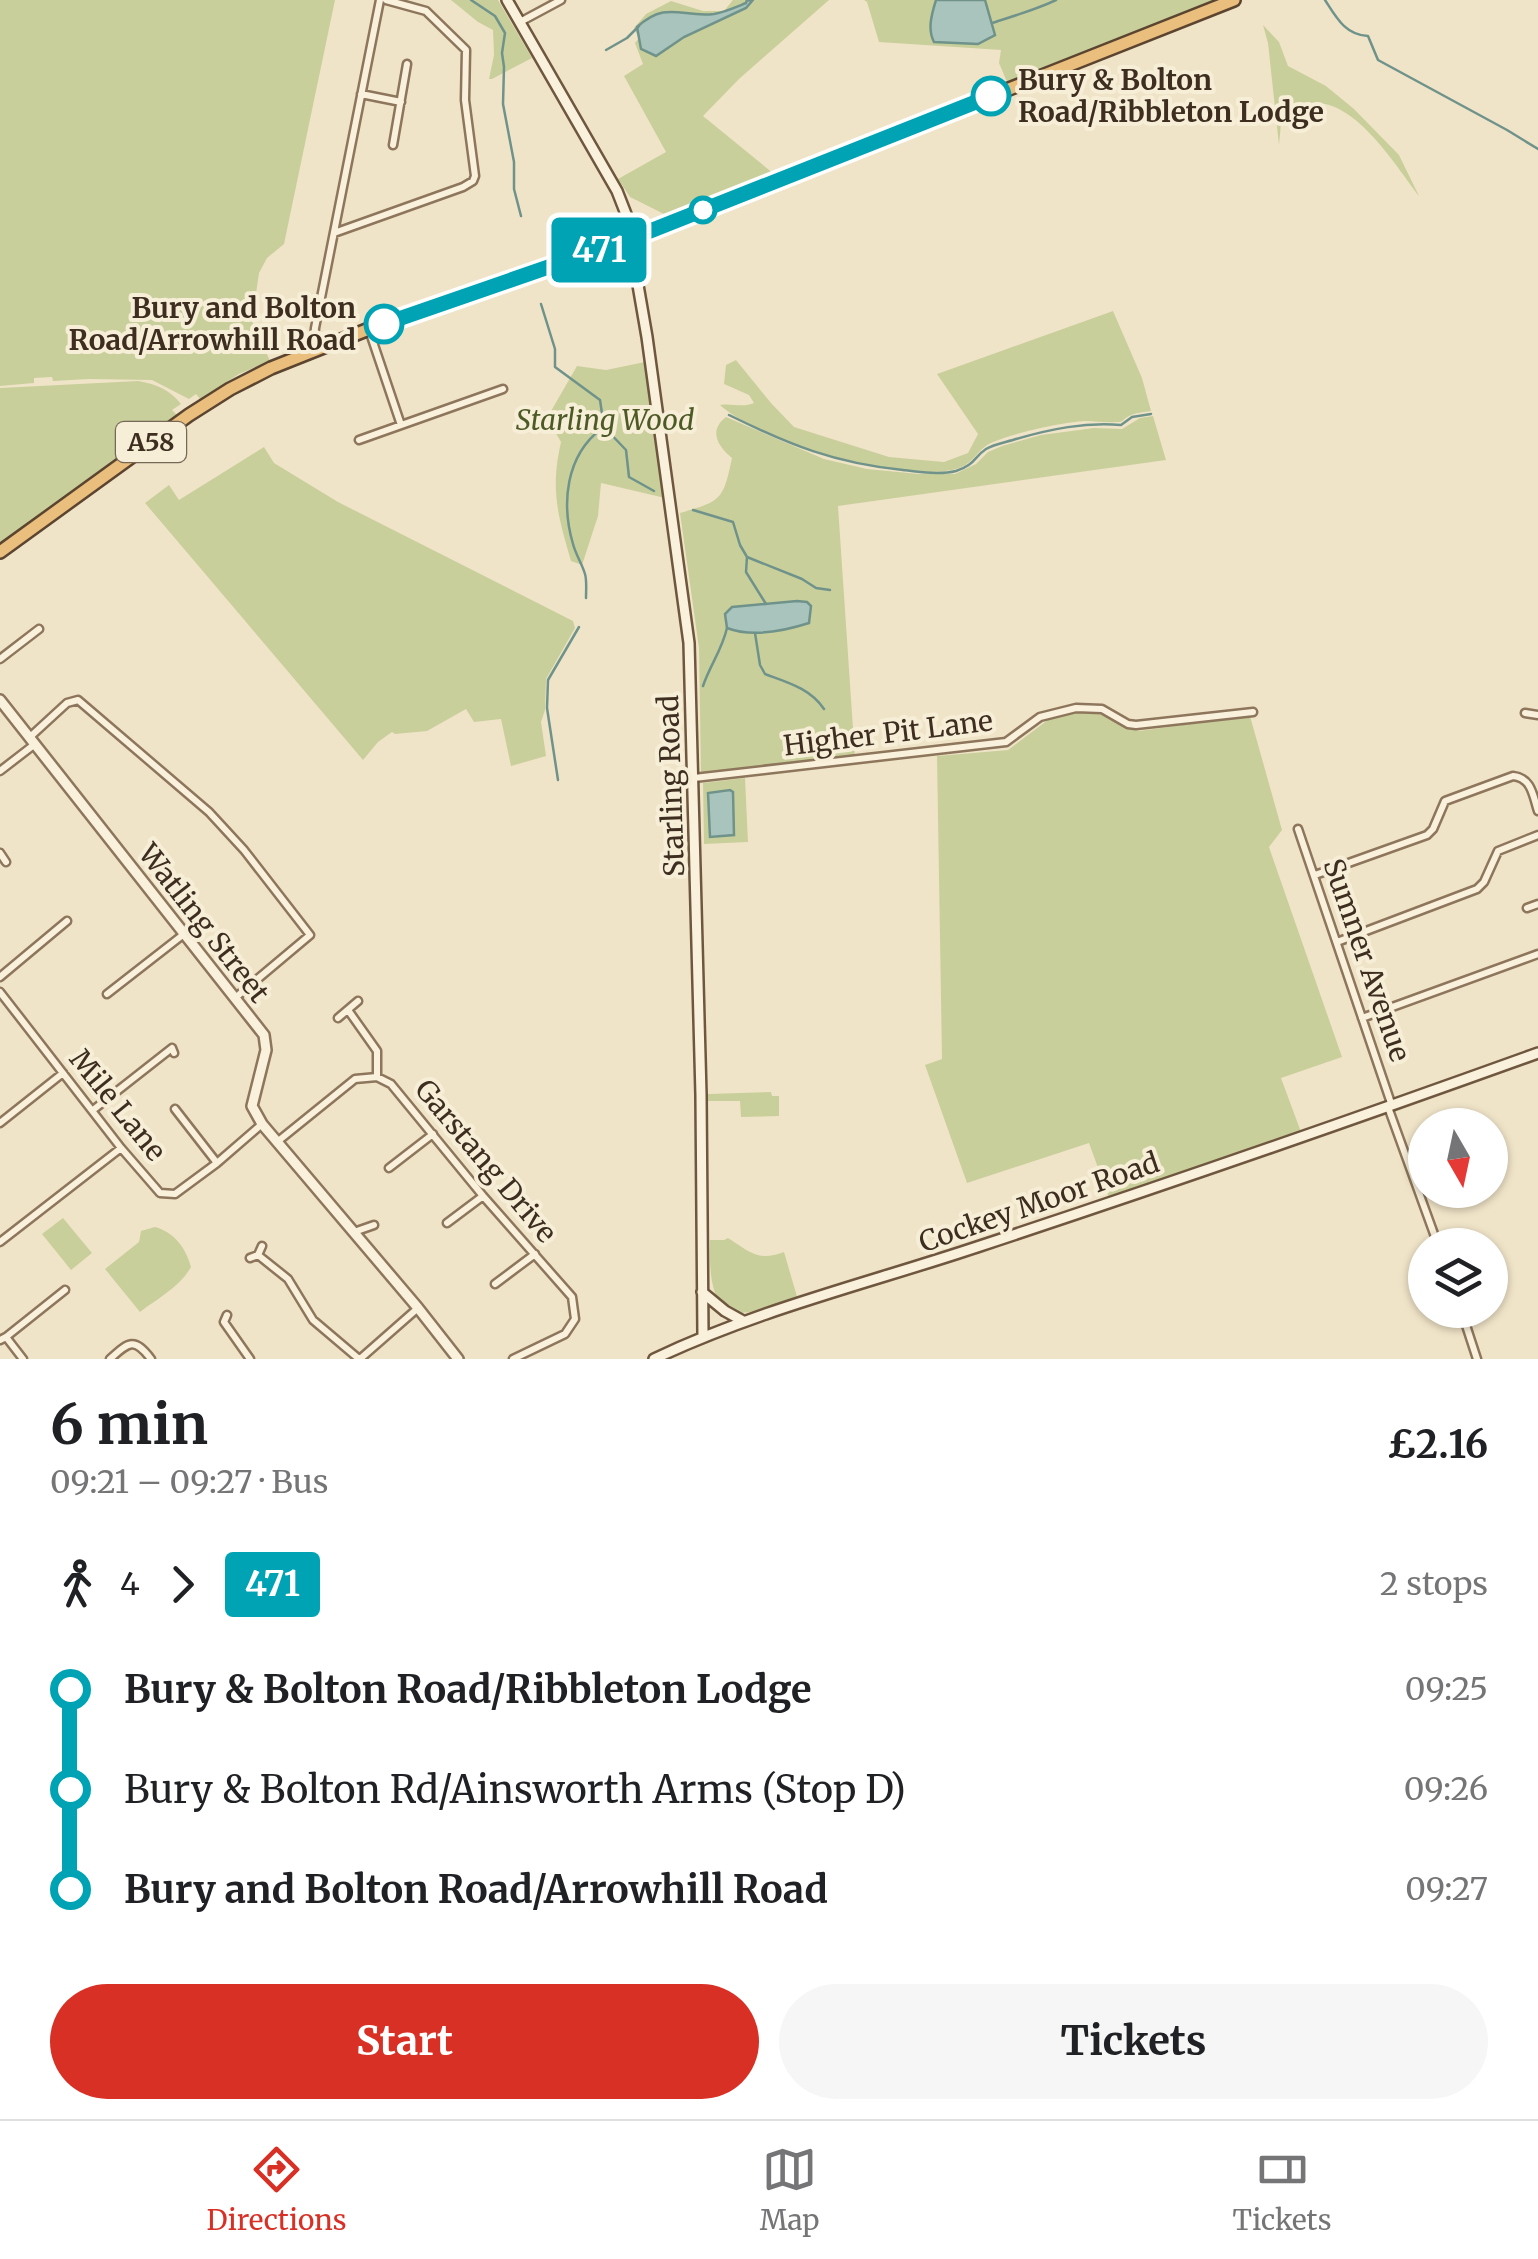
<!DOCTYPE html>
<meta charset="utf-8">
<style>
:root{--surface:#fff;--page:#f6f6f6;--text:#202124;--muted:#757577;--line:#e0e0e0;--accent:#d93025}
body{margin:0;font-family:Merriweather,serif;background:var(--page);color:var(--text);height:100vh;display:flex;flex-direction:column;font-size:38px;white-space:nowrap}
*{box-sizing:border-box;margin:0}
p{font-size:32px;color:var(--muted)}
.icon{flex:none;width:55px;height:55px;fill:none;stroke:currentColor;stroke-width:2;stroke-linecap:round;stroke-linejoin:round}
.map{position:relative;height:1359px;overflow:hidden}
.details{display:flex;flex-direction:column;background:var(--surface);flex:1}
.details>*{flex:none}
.badge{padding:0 20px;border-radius:8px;font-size:35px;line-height:65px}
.needle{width:65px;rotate:171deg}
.tools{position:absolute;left:1408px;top:1108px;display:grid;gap:20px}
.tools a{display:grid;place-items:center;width:100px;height:100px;border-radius:50%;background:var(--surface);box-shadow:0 2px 8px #0004;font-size:50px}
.map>.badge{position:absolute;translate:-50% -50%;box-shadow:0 0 0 5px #fff}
.legs{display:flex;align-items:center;gap:15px;height:110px;padding:0 50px;font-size:32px}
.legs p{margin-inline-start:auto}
.head{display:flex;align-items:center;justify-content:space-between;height:170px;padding:0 50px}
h1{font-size:55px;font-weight:700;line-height:75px}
.action{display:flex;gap:20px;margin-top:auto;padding:20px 50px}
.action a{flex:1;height:115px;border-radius:60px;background:var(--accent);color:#fff;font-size:40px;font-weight:700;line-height:115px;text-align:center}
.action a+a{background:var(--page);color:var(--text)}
ul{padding:0 50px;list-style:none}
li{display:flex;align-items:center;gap:35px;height:100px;font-size:38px}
li i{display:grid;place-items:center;width:15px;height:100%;margin:0 12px;background:currentColor}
li i::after{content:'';width:25px;height:25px;margin:-12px;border:8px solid;border-radius:50%;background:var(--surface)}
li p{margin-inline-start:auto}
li:first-child i{background:linear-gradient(#0000 50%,currentColor 0)}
li:last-child i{background:linear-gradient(currentColor 50%,#0000 0)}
.menu{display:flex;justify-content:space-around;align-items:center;height:140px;border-top:2px solid var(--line);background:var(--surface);font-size:28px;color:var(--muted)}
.menu a{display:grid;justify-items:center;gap:5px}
.menu .selected{color:var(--accent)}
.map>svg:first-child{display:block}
.green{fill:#c9cf9b}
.water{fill:#a9c4bc;stroke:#6f938a;stroke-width:2.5}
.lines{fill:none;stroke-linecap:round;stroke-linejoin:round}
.stream{stroke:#6f938a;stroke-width:2.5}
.minor-casing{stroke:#8d765c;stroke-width:11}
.tertiary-casing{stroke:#8d765c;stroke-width:14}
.secondary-casing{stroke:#6f573f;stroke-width:14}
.trunk-casing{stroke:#5b4430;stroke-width:16}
.minor{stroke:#faf1dc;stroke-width:6}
.tertiary{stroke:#faf1dc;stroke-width:9}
.secondary{stroke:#faf1dc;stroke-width:9}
.trunk{stroke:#eabe7c;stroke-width:11}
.line-1-casing{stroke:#fff;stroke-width:22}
.line-1{stroke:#00a3b4;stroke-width:15}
.stop-1-dot{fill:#fff;stroke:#00a3b4;stroke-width:5}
.labels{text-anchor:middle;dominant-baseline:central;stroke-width:8;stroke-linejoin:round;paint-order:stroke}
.shield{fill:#f7eed8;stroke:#756857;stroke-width:2.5}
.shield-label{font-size:25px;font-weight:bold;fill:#3d2e20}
.stop-label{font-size:28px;font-weight:bold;fill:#3d2e20;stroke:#f7eed8;text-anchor:start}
.park-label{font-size:28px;font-style:italic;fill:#4d5a26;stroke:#f7eed8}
.street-label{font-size:28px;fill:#3d2e20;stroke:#f7eed8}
</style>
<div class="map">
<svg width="1538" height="1359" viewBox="0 0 1538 1359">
<rect width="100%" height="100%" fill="#f0e4c8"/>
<path class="green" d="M0 0H335L284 244 267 258 259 273 252 321 270 361 239 374 200 399 196 394 189 399 152 380 89 379 53 381 52 377 34 378V383L0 386Z
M451 0H498L532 58 492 79H489L494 55 493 30 478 22Z
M733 0H829L739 79 703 116 774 174 670 217 630 197 618 179 666 152 624 76 643 64 635 43 639 38 634 28 646 14 671 1 703 11H724Z
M864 0H1215L1007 82 999 63 1001 50 879 42 867 2Z
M1263 25 1279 42 1288 66 1326 86 1354 109 1399 155 1419 196C1396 166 1356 100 1313 103 1304 104 1292 109 1282 112L1279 145 1268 43Z
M1113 311 1142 378 1151 411C1144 412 1135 413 1129 416 1121 420 1125 422 1116 422 1106 423 1095 421 1085 421 1063 422 1008 434 989 444 975 452 973 466 952 470 897 481 762 443 720 405 733 403 743 408 754 403L749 395 724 384 726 365 736 360 771 403 794 427 889 457 944 462 968 453 978 434 937 374Z
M645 362 665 498 601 483 598 516 582 565 571 561C558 516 550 490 561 442L547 418 577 366 606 370Z
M138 381C156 384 169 389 181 404L172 410 177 415 0 544V388Z
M1153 416 1166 460 838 506 855 758 701 775 699 648 680 513C721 501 723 501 732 458 718 446 708 431 726 417L824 459 867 469 919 474H955L976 464 988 452 1002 446 1041 435 1094 428 1122 429 1140 418Z
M264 447 274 463 338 502 573 621 575 628 546 679 545 710 541 722 546 756 511 766 501 719 474 722 466 709 427 731 395 734 392 732 378 742 363 760 145 503 169 485 179 500Z
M1100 712 1127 728 1139 731 1250 716 1282 830 1269 847 1342 1057 1281 1078 1301 1132 1109 1198 1089 1143 967 1183 925 1065 942 1059 937 756 1008 750 1049 719 1072 713Z
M745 778 748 842 704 844 703 783Z
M771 1092 772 1096H779V1116L741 1117 740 1101H708V1094Z
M63 1218 92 1253 71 1270 42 1234Z
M155 1227C174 1232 186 1248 191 1267 180 1287 158 1298 140 1312L105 1269 139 1242 141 1231Z
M728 1238C750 1252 758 1262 784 1252L798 1300C782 1304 766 1310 750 1312 707 1319 710 1268 710 1240H724Z"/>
<path class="water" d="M747 0 752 1 746 8 684 37 656 56 641 49 637 27C667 0 682 18 714 14 725 12 736 7 746 3Z
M936 0H985L995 35 978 44 934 42C927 29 932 13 936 0Z
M797 601 807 602 811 606 809 623C784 631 753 638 727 628L725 614 732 607Z
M730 790 733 792 734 835 710 837 708 793Z"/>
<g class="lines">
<path class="stream" d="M471 0 495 16 505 33 502 53 504 67 503 104 514 162V189L521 216
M1325 0C1336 17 1345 35 1368 36L1378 60 1507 130 1538 149
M992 23C1013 16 1035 10 1056 0
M606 50 627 38 639 26
M541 304 555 349V367L600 400 604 427 626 450 629 477 654 491
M729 415C790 445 834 463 903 470 919 472 940 475 956 471 975 465 974 457 986 449 994 444 1007 442 1016 439 1051 429 1084 422 1121 425L1132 417 1151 414
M693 510 733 522 740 545 747 557 802 579 816 588 830 590
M747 557 746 572 766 604
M586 598C586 590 587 581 585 574 582 564 576 555 573 544 561 503 566 456 601 429
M755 633 760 665 765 674C786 682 810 688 824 709
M703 686C710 665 722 650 727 628
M558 780 547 708 548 680 579 627"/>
<g class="minor-casing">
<path id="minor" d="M520 22 561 0
M361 94 401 102
M393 145 407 64
M334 233 463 187 473 181 475 176 465 100 466 50 426 11 386 0
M369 330 401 425
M313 351 315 328 380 0
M359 440 503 389
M0 659 39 629
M1525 713 1538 715
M30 737 67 703 78 700 209 812 244 850 310 935 235 998
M0 771 35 744
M694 778 1006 742 1040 717 1076 708 1102 709 1128 724 1136 725 1253 712
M1298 829 1392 1106
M0 853 6 862
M1315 875 1427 835 1433 829 1445 801 1513 776C1532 778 1533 796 1538 811
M1527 908 1538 904
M1337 942 1477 889 1484 882 1498 851 1538 835
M0 977 67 921
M0 992 121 1148 160 1193 175 1194 217 1163 262 1124
M107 994 184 934
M348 1010 377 1051V1077
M338 1018 358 1001
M1362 1018 1538 954
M1388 1107 1438 1245
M175 1109 217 1163
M93 1110 172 1048 174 1053
M0 1123 63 1073
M277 1142 355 1079 377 1077 391 1084 483 1196 572 1297 575 1319 565 1334 513 1359
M389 1168 433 1134
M447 1223 483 1196
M354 1232 374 1225
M0 1242 121 1148
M258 1255 288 1279 313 1320 359 1359
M250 1258 258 1255 262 1246
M495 1284 535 1254
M1461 1310 1477 1359
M227 1315 224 1322 250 1359
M6 1337 23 1359
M0 1340 6 1337 65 1290
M110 1359C129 1342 134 1337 151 1359
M360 1359 418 1308"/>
</g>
<g class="tertiary-casing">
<path id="tertiary" d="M0 700 264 1035 266 1050 252 1106 262 1124 418 1308 458 1359"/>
</g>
<g class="secondary-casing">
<path id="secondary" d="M507 0 617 191 635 237
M630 239 647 337 689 643 701 1095 703 1336
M702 1292 725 1311 743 1321
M654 1359C757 1310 869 1283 977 1247 1165 1185 1352 1120 1538 1053"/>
</g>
<g class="trunk-casing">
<path id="trunk" d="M0 552 189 415 230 389 271 368 369 329 635 237 1234 0"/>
</g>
<use href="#minor" class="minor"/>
<use href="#tertiary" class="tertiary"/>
<use href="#secondary" class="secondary"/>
<use href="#trunk" class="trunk"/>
</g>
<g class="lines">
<g class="line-1-casing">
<path id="line-1" d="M384 324 635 237 991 96"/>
</g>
<use href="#line-1" class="line-1"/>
</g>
<g class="stop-1-dot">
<circle cx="991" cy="96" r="18"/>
<circle cx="703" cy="210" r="12"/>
<circle cx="384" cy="324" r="18"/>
</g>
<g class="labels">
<rect class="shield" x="116" y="422" width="70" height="40" rx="8"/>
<g class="shield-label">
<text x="151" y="442">A58</text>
</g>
<g class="stop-label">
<text x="1018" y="80">Bury &amp; Bolton<tspan x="1018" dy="32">Road/Ribbleton Lodge</tspan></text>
<text x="356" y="308" text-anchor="end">Bury and Bolton<tspan x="356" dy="32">Road/Arrowhill Road</tspan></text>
</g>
<g class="park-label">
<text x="605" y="420">Starling Wood</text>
</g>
<g class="street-label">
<text transform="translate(888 733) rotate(-7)">Higher Pit Lane</text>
<text transform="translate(671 786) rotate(-92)">Starling Road</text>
<text transform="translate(204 923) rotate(52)">Watling Street</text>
<text transform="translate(1367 960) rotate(71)">Sumner Avenue</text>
<text transform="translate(118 1105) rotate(51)">Mile Lane</text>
<text transform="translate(486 1161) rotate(50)">Garstang Drive</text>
<text transform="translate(1039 1202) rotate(-19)">Cockey Moor Road</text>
</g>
</g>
</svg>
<div class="tools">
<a><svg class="needle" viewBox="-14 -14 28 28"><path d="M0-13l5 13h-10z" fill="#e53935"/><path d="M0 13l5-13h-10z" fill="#757577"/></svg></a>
<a><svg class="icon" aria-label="layers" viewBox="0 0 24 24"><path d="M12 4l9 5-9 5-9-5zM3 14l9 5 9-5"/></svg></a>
</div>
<b class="badge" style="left:599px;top:250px;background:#00a3b4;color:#fff">471</b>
</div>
<section class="details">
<div class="head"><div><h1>6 min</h1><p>09:21 – 09:27 · Bus</p></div><b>£2.16</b></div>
<div class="legs"><svg class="icon" aria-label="walk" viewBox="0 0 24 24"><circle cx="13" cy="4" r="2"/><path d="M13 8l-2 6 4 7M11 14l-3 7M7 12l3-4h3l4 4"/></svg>4<svg class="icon" aria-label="forward" viewBox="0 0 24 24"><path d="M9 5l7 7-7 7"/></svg><b class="badge" style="background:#00a3b4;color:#fff">471</b><p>2 stops</p></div>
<ul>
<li><i style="color:#00a3b4"></i><b>Bury &amp; Bolton Road/Ribbleton Lodge</b><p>09:25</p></li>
<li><i style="color:#00a3b4"></i><span>Bury &amp; Bolton Rd/Ainsworth Arms (Stop D)</span><p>09:26</p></li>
<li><i style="color:#00a3b4"></i><b>Bury and Bolton Road/Arrowhill Road</b><p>09:27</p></li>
</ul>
<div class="action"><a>Start</a><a>Tickets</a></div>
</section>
<nav class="menu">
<a class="selected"><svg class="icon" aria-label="directions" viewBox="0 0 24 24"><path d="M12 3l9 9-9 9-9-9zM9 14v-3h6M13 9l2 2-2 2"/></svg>Directions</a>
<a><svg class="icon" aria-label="map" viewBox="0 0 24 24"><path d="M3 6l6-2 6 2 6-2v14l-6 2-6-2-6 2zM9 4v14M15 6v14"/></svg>Map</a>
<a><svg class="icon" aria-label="tickets" viewBox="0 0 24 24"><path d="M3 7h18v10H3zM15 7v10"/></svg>Tickets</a>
</nav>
